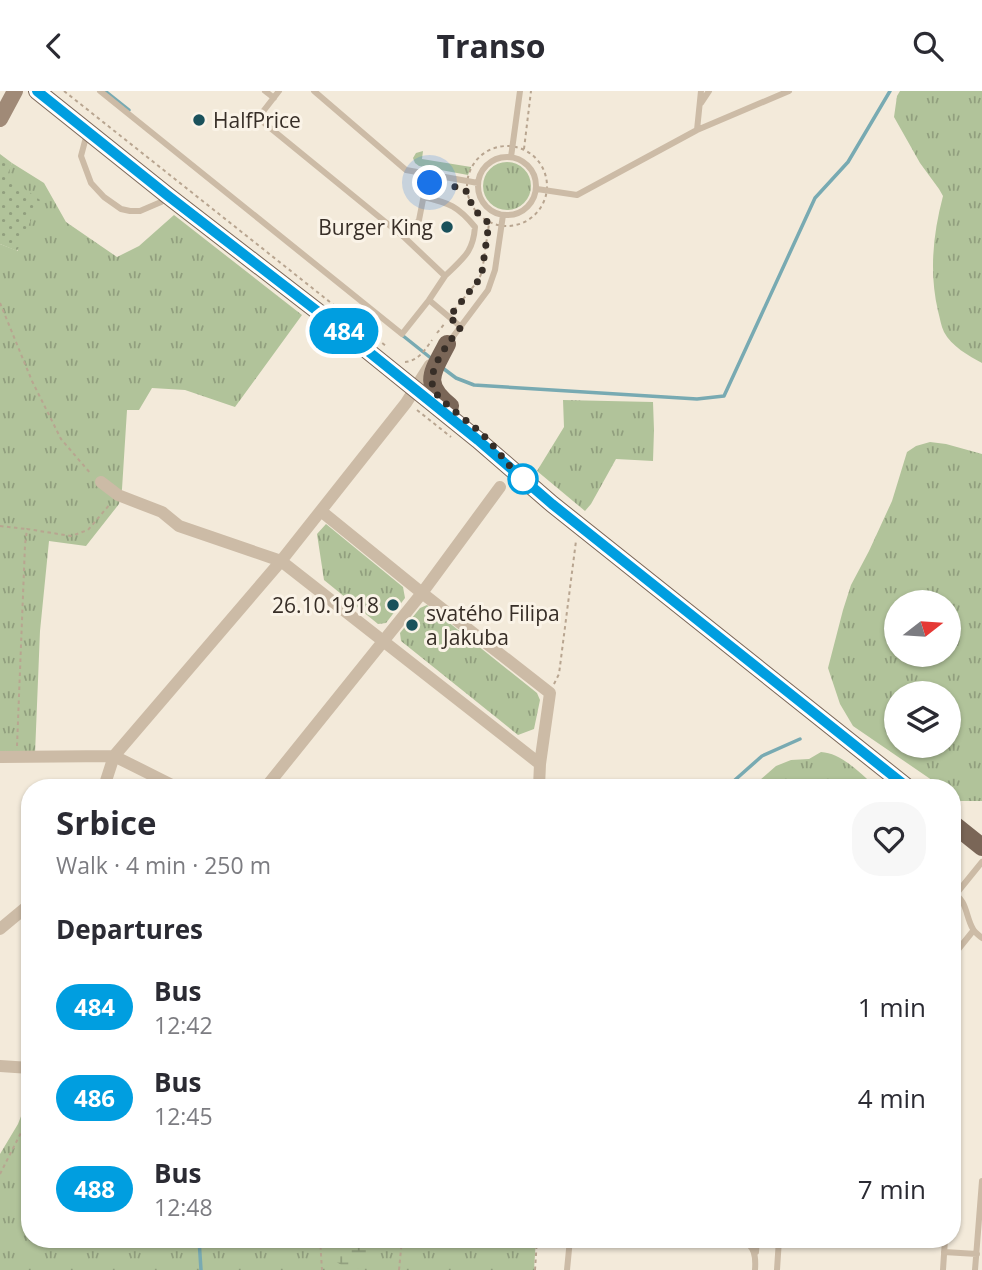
<!DOCTYPE html>
<meta charset="utf-8">
<style>
:root{--surface:#fff;--page:#f7f7f7;--text:#2b2b33;--muted:#7c7c81}
body{margin:0;font-family:"Open Sans",sans-serif;background:var(--page);color:var(--text);height:100vh;display:flex;flex-direction:column;font-size:26px;white-space:nowrap}
*{box-sizing:border-box;margin:0}
p{font-size:23px;color:var(--muted)}
.icon{flex:none;width:38px;height:38px;fill:none;stroke:currentColor;stroke-width:2;stroke-linecap:round;stroke-linejoin:round}
.map{position:relative;flex:1;overflow:hidden}
.drawer{position:absolute;left:21px;top:688px;width:940px;height:469px;display:flex;flex-direction:column;background:var(--surface);border-radius:28px;box-shadow:0 2px 5px #0004}
.drawer>*{flex:none}
.badge{padding:0 14px;border-radius:23px;font-size:24px;line-height:46px}
.needle{width:46px;rotate:73deg}
.fabs{position:absolute;left:884px;top:499px;display:grid;gap:14px}
.fabs a{display:grid;place-items:center;width:77px;height:77px;border-radius:50%;background:var(--surface);box-shadow:0 2px 5px #0004;font-size:35px}
.you{position:absolute;width:35px;height:35px;margin:-18px;border:5px solid #fff;border-radius:50%;background:#1a73e8;box-shadow:0 0 0 10px #1a73e833}
.map>.badge{position:absolute;translate:-50% -50%;box-shadow:0 0 0 4px #fff}
h2{padding:0 35px;font-size:26px;line-height:63px}
.round{display:grid;place-items:center;flex:none;width:74px;height:74px;border-radius:28px;background:var(--page)}
.summary{display:flex;align-items:center;justify-content:space-between;height:119px;padding:0 35px}
h1{font-size:33px;font-weight:700;line-height:52px}
ul{padding:0;list-style:none}
li{display:flex;align-items:center;gap:21px;height:91px;padding:0 35px}
li div{flex:1}
li b{display:block;font-size:26px}
li em{font-style:normal}
li .badge{min-width:77px;font-weight:700;text-align:center}
header{display:flex;justify-content:space-between;align-items:center;height:91px;padding:0 35px;background:var(--surface);font-size:32px;font-weight:700}
.map>svg:first-child{display:block}
.grass{fill:url(#grass-tufts);fill-rule:evenodd}
.wetland{fill:url(#wetland-marsh)}
.garden{fill:url(#garden-dots)}
.lines{fill:none;stroke-linecap:round;stroke-linejoin:round}
.stream{stroke:#78aab2;stroke-width:3.5}
.path{stroke:#b8a590;stroke-width:2;stroke-dasharray:3.5 3.5;stroke-linecap:butt}
.lane{stroke:#ccbba6;stroke-width:6}
.street{stroke:#ccbba6;stroke-width:12}
.secondary{stroke:#a08a77;stroke-width:16}
.primary{stroke:#7a6657;stroke-width:18}
.line-casing{stroke:#fff;stroke-width:16}
.line{stroke:#009ee0;stroke-width:10}
.walk{stroke:#372e27;stroke-width:7;stroke-dasharray:0 12.6}
.poi-dot{fill:#1a515b;stroke:#faf3e7;stroke-width:2.5}
.stop-dot{fill:#fff;stroke:#009ee0;stroke-width:3.5}
.labels{text-anchor:middle;dominant-baseline:central;stroke-width:6;stroke-linejoin:round;paint-order:stroke}
.poi-label{font-size:21px;fill:#372e27;stroke:#faf3e7;text-anchor:start}
</style>
<header><svg class="icon" aria-label="back" viewBox="0 0 24 24"><path d="M15 5l-7 7 7 7"/></svg>Transo<svg class="icon" aria-label="search" viewBox="0 0 24 24"><circle cx="10" cy="10" r="6"/><path d="M15 15l6 6"/></svg></header>
<div class="map">
<svg width="982" height="1179" viewBox="0 0 982 1179">
<defs>
<pattern id="grass-tufts" width="24" height="20" patternUnits="userSpaceOnUse" patternTransform="scale(1.75)"><rect width="24" height="20" fill="#b1c39a"/><path d="M3 7l-1-3M5 7V3M7 7l1-3M15 17l-1-3M17 17v-4M19 17l1-3" fill="none" stroke="#919f7e"/></pattern>
<pattern id="wetland-marsh" width="20" height="14" patternUnits="userSpaceOnUse" patternTransform="scale(1.75)"><rect width="20" height="14" fill="#b1c39a"/><path d="M1 5h8M5 5V1M11 12h8M15 12V8" fill="none" stroke="#919f7e"/></pattern>
<pattern id="garden-dots" width="8" height="8" patternUnits="userSpaceOnUse" patternTransform="scale(1.75)"><rect width="8" height="8" fill="#b1c39a"/><path d="M2 2h.1M6 6h.1" fill="none" stroke="#919f7e" stroke-width="1.8" stroke-linecap="round"/></pattern>
</defs>
<rect width="100%" height="100%" fill="#f3eada"/>
<path class="grass" d="M900 0H982V272C969 265 951 255 944 241 941 235 940 227 938 220 929 181 933 143 943 105L939 98 920 72 894 26 897 5Z
M423 60 422 68 471 76 468 84 419 75 415 72 413 67 416 62Z
M483 95a24 24 0 1 1 48 0a24 24 0 1 1-48 0Z
M12 72 44 92 66 131 117 166 139 155 174 124 302 224 235 316 185 299 152 297 139 319H127L122 398 119 413 86 455 49 450 40 540 35 663 0 661V153L18 160 6 84Z
M563 309 653 311 654 339 653 370 616 368 591 413 585 420 537 380 564 336Z
M930 351 946 353 982 363V710H959L952 704V696H942L853 635 840 613 828 577 843 519 851 494 869 460 892 410 907 361 916 355ZM896 511H948V564H896ZM896 602H948V654H896Z
M326 433 403 496 405 507 386 532 378 533 324 489 317 443Z
M427 514 537 602 540 609 534 638 518 644 401 550 400 542 420 517Z
M821 661C842 662 861 683 876 696H752L776 675 791 669 809 668Z
M30 1002V1148H536L534 1179H0V1063L18 1033Z"/>
<path class="wetland" d="M342 1148H378L379 1152C373 1167 366 1178 349 1179L335 1170 331 1157Z"/>
<path class="garden" d="M0 63 12 72 7 85 40 109 17 160 0 153Z"/>
<g class="lines">
<path class="stream" d="M105 0 129 19
M402 244 432 268
M440 275 456 287 474 294 697 308 724 305 815 107 848 71 890 0
M727 696 762 665 800 648
M199 1148 201 1179"/>
<path class="path" d="M64 0 345 223
M467 95a40 40 0 1 1 80 0a40 40 0 1 1-80 0Z
M524 58 531 0
M0 212 32 290 61 348 91 383
M454 219 478 190 482 181 489 133
M355 230 386 255
M437 242 445 232
M405 271C418 270 425 259 432 249
M417 319 451 346
M0 435 26 438
M554 593 559 583 576 450
M17 655 25 454 27 438 71 445 88 439 110 413
M0 1083 30 1024
M320 1148 322 1179
M399 1179 402 1148
M535 1179 537 1148"/>
<path class="lane" d="M100 0 402 243 429 209 445 185 405 147
M265 0 274 7
M279 0 258 27 405 147 419 129 428 83
M314 0 406 79 478 92
M701 12 709 0
M697 39 789 0
M89 44 85 50 81 65 91 92 104 106 121 118 130 120H140L161 111 167 104
M478 95a29 29 0 1 1 58 0a29 29 0 1 1-58 0Z
M511 66 520 0
M537 98 577 104 697 39 701 0
M424 106C449 112 458 115 475 136 473 162 463 167 445 185
M429 209 461 236
M449 251 488 199 495 179 503 124
M952 802C968 809 965 825 973 838 974 841 980 845 982 847
M956 803 982 771
M952 866 973 840
M952 1011 955 1015 952 1066
M741 1148C755 1155 756 1165 755 1179
M756 1161 757 1148
M944 1161 977 1163
M567 1179 570 1148
M777 1179 779 1148
M943 1179 945 1148
M975 1179 982 1090"/>
<path class="street" d="M101 391 118 404 162 421 179 435 281 470 540 673 550 602 422 502 321 420
M0 666 114 665 176 696
M104 696 114 665 281 470 406 312 430 274
M266 696 422 502 500 396
M539 696 540 673
M0 838 30 813
M0 975 30 977"/>
<path class="secondary" d="M0 28 15 0"/>
<path class="primary" d="M37 0 167 104 343 240 478 349 552 413 907 696
M447 253C433 281 421 292 450 315
M952 732 982 756"/>
</g>
<g class="lines">
<g class="line-casing">
<path id="line" d="M37 0 167 104 343 240 478 349 552 413 907 696"/>
</g>
<use href="#line" class="line"/>
<path class="walk" d="M430 92 463 97 468 102 472 115 481 126 489 132 482 181 478 190 449 226 461 236C450 250 425 279 434 299 439 310 472 333 482 343 497 357 508 376 523 388"/>
</g>
<g class="poi-dot">
<circle cx="199" cy="29" r="7"/>
<circle cx="447" cy="136" r="7"/>
<circle cx="393" cy="514" r="7"/>
<circle cx="412" cy="534" r="7"/>
</g>
<circle class="stop-dot" cx="523" cy="388" r="14"/>
<g class="labels">
<g class="poi-label">
<text x="213" y="29">HalfPrice</text>
<text x="433" y="136" text-anchor="end">Burger King</text>
<text x="379" y="514" text-anchor="end">26.10.1918</text>
<text x="426" y="522">svatého Filipa<tspan x="426" dy="24">a Jakuba</tspan></text>
</g>
</g>
</svg>
<div class="fabs">
<a><svg class="needle" viewBox="-14 -14 28 28"><path d="M0-13l5 13h-10z" fill="#e53935"/><path d="M0 13l5-13h-10z" fill="#7c7c81"/></svg></a>
<a><svg class="icon" aria-label="layers" viewBox="0 0 24 24"><path d="M12 4l9 5-9 5-9-5zM3 14l9 5 9-5"/></svg></a>
</div>
<div class="you" style="left:430px;top:92px"></div>
<b class="badge" style="left:344px;top:240px;background:#009ee0;color:#fff">484</b>
<section class="drawer">
<div class="summary"><div><h1>Srbice</h1><p>Walk · 4 min · 250 m</p></div><a class="round"><svg class="icon" aria-label="heart" viewBox="0 0 24 24"><path d="M12 20l-8-8c-3-5 5-10 8-4 3-6 11-1 8 4z"/></svg></a></div>
<h2>Departures</h2>
<ul>
<li><span class="badge" style="background:#009ee0;color:#fff">484</span><div><b>Bus</b><p>12:42</p></div><em>1 min</em></li>
<li><span class="badge" style="background:#009ee0;color:#fff">486</span><div><b>Bus</b><p>12:45</p></div><em>4 min</em></li>
<li><span class="badge" style="background:#009ee0;color:#fff">488</span><div><b>Bus</b><p>12:48</p></div><em>7 min</em></li>
</ul>
</section>
</div>
